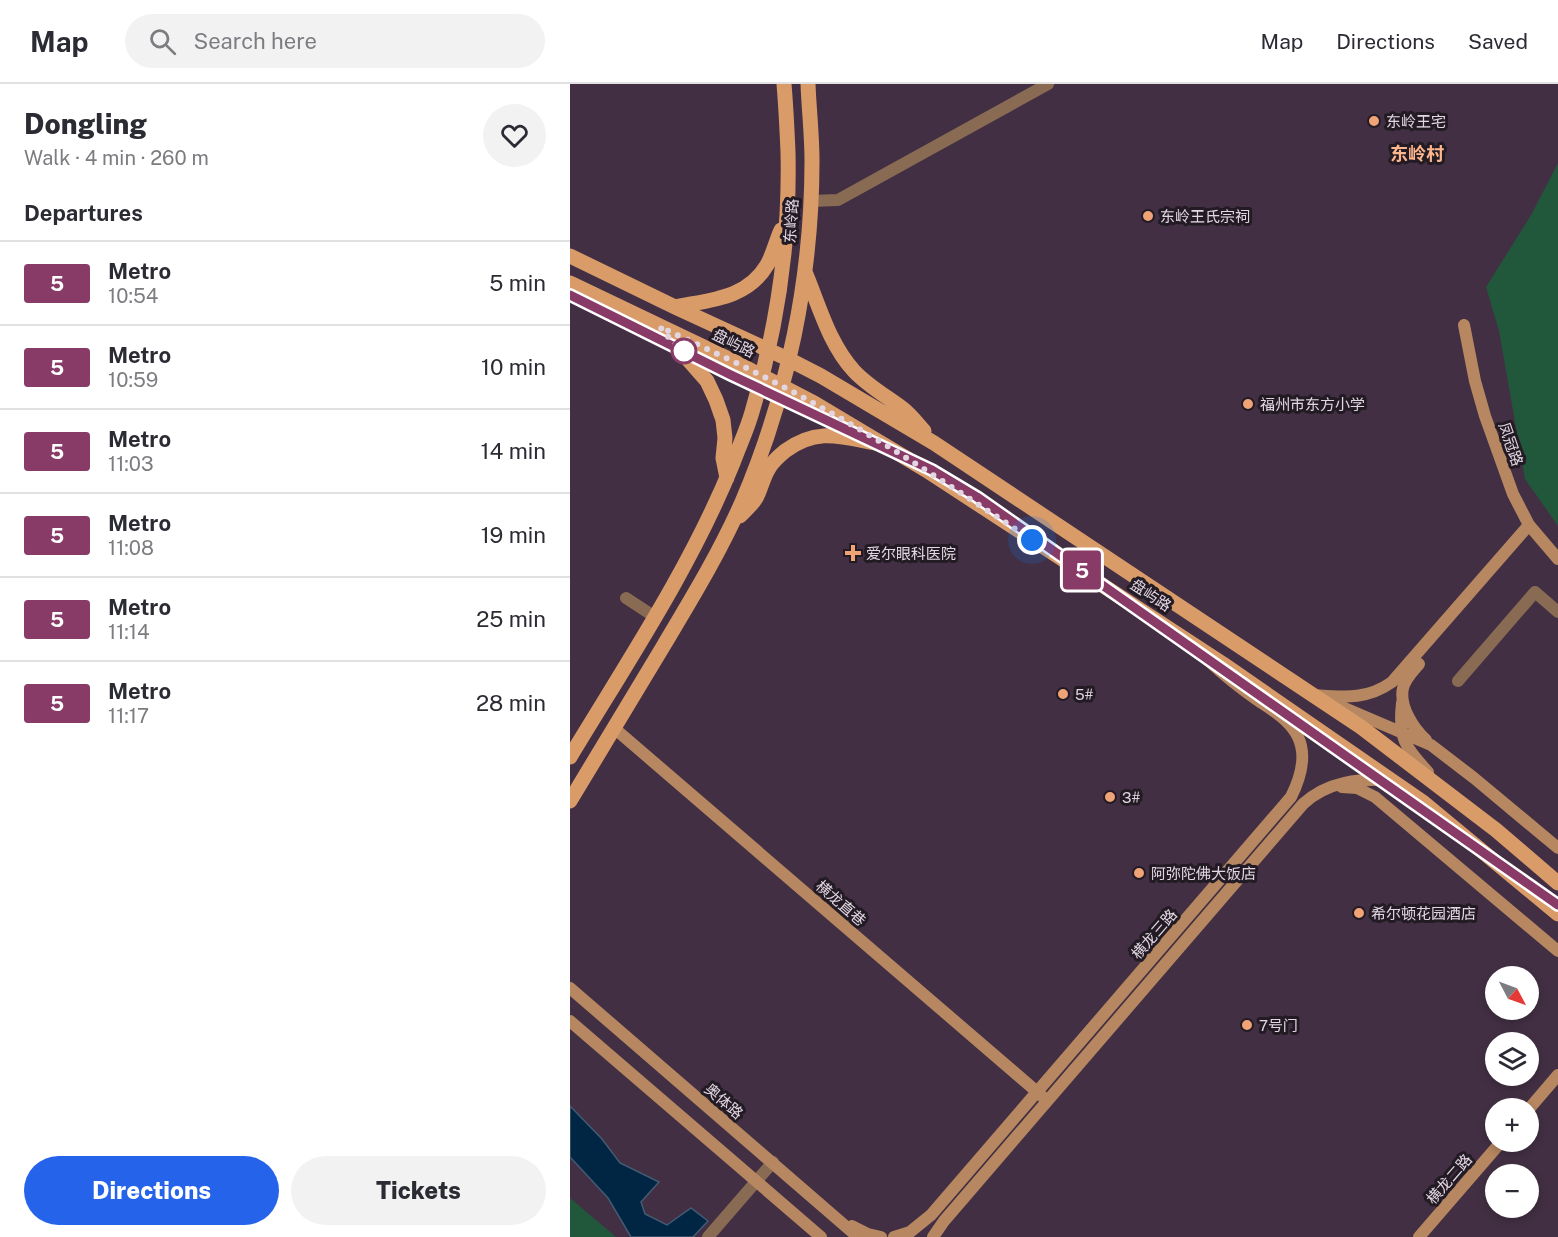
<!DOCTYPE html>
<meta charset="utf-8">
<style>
:root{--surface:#fff;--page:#f2f2f3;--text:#2b2b33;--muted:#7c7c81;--line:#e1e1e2;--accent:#2563eb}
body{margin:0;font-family:"Public Sans","Noto Sans SC",sans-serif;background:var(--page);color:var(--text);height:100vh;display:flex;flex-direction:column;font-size:22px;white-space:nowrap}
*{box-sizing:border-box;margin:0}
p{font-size:20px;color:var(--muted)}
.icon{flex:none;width:33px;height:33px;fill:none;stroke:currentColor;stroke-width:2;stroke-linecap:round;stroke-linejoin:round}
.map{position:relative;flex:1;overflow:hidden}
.panel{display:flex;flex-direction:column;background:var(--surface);width:570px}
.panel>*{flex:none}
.badge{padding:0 12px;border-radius:4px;font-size:21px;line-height:39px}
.needle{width:39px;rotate:131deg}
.controls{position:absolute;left:915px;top:882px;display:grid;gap:12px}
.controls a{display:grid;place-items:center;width:54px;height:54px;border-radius:50%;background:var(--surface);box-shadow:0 3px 9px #0003;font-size:30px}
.you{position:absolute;width:30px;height:30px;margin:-15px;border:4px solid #fff;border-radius:50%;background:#1a73e8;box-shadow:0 0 0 9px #1a73e833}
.map>.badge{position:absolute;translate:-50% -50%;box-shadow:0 0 0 3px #fff}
h2{padding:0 24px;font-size:22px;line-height:54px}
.round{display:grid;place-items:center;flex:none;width:63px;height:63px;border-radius:32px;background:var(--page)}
.head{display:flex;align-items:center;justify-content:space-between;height:102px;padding:0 24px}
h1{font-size:28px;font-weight:800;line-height:45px}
.button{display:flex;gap:12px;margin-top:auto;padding:12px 24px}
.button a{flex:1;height:69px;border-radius:36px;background:var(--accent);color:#fff;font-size:24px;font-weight:800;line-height:69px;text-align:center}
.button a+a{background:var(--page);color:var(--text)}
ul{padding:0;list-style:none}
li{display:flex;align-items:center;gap:18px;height:84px;padding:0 24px;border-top:2px solid var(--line)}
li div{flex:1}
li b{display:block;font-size:22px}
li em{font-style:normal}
li .badge{min-width:66px;font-weight:700;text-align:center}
header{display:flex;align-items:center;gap:36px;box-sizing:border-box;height:84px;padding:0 30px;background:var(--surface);border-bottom:2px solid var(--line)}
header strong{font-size:28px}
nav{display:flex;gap:33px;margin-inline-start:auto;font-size:21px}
.search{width:420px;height:54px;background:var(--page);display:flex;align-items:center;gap:15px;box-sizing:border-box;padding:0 21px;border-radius:33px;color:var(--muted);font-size:22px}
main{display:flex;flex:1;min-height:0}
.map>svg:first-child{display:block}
.green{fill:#21573b}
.water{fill:#002643;stroke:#445b73;stroke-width:1.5}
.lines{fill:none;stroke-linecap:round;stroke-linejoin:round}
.street{stroke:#886b52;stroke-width:12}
.secondary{stroke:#b68760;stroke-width:12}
.primary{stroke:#d99c69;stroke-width:15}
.line-casing{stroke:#fff;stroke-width:14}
.line{stroke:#893b67;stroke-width:9}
.walk{stroke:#e2d6e3;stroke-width:6;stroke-dasharray:0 10.8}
.poi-dot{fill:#efa377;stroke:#231b24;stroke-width:2}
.stop-dot{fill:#fff;stroke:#893b67;stroke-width:3}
.labels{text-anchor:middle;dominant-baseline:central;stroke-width:6;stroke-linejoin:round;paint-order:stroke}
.poi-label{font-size:15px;fill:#e2d6e3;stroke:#231b24;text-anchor:start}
.street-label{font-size:15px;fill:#e2d6e3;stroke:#231b24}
.quarter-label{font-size:18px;font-weight:bold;fill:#feb68d;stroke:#231b24}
</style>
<header>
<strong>Map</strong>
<div class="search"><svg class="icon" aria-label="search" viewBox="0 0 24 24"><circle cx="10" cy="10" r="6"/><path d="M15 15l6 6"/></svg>Search here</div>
<nav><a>Map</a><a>Directions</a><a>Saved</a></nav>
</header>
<main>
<section class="panel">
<div class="head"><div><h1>Dongling</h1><p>Walk · 4 min · 260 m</p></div><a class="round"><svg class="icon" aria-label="heart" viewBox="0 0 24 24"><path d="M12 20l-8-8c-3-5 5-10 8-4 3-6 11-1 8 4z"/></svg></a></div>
<h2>Departures</h2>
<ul>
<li><span class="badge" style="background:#893b67;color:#fff">5</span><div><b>Metro</b><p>10:54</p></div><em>5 min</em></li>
<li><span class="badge" style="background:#893b67;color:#fff">5</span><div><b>Metro</b><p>10:59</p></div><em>10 min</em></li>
<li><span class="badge" style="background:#893b67;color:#fff">5</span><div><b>Metro</b><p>11:03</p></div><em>14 min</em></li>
<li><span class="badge" style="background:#893b67;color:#fff">5</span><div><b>Metro</b><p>11:08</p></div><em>19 min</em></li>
<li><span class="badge" style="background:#893b67;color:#fff">5</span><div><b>Metro</b><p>11:14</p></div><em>25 min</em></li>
<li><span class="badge" style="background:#893b67;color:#fff">5</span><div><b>Metro</b><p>11:17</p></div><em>28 min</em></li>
</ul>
<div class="button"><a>Directions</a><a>Tickets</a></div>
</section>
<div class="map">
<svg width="988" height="1153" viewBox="0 0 988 1153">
<rect width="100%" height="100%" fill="#422f43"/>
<path class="green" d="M988 79V442L955 395 929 247 916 203 961 131Z
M0 1114 46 1153H0Z"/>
<path class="water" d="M0 1022 32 1055 50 1079 89 1098 71 1118 75 1130 97 1141 121 1124 138 1137 123 1153H61L38 1114 0 1073Z"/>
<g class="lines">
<path class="street" d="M241 117 268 116 478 0
M56 514 85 533
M888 597 965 508 988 528
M138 1153 203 1078"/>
<path class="secondary" d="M894 241 905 297 915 332 943 410 959 441 988 475
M849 580C843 587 835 595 833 604 829 622 843 644 856 656
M744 611C774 613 797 616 822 598L959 441
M832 619C828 654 835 663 858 688
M765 620 861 661 904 694 988 764
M44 644 473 1013
M772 703 787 704 805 713 988 867
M0 904 288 1153
M0 937 251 1153
M958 1026 988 991
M282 1142 298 1150 311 1153
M324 1153 340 1148 361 1131 721 713C734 687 740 659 716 637 707 628 696 622 686 615 669 603 654 591 639 577
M363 1153 374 1137 733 720C758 697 788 695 820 696
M849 1153 931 1058"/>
<path class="primary" d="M0 172 105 223 218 275 251 292 364 359 791 643 926 746 988 799
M235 188C249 221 259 260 284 287 298 302 316 312 332 324 340 330 347 339 354 347
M0 199 161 276 244 319 356 386 653 580 854 719 988 830
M105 223C139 216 177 215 197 181 203 171 206 157 211 146
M94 248 137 297 146 316 153 336 155 354 153 374 157 394
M170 432C175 426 182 421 186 414 191 405 193 393 199 384 203 377 209 372 215 367 246 344 269 352 305 359
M0 673C58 577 121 483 163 379 169 362 177 346 182 328 207 245 220 155 218 68 217 45 216 23 214 0
M0 717C31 665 63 613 94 561 122 514 150 468 172 418 218 311 242 193 242 77 242 51 239 26 238 0"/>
</g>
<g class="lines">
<g class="line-casing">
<path id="line" d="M0 211 161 291 362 386 407 413 988 821"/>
</g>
<use href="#line" class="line"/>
<path class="walk" d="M114 267 115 273 90 243C142 267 195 292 245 320 320 361 391 409 462 456"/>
</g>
<g class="poi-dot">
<circle cx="804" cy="37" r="6"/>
<circle cx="578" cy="132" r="6"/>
<circle cx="678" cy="320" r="6"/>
<path d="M280 460h6v6h6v6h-6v6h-6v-6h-6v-6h6z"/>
<circle cx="493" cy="610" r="6"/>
<circle cx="540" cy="713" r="6"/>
<circle cx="569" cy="789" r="6"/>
<circle cx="789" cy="829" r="6"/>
<circle cx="677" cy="941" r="6"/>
</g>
<circle class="stop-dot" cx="114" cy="267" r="12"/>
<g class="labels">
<g class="poi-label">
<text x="816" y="37">东岭王宅</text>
<text x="590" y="132">东岭王氏宗祠</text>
<text x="690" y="320">福州市东方小学</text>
<text x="296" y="469">爱尔眼科医院</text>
<text x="505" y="610">5#</text>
<text x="552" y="713">3#</text>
<text x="581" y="789">阿弥陀佛大饭店</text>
<text x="801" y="829">希尔顿花园酒店</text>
<text x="689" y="941">7号门</text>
</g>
<g class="street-label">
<text transform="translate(221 137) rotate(-86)">东岭路</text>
<text transform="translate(164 259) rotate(26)">盘屿路</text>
<text transform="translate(941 360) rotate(71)">凤冠路</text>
<text transform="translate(581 511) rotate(33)">盘屿路</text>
<text transform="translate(271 819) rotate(41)">横龙直巷</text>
<text transform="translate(584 850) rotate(-49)">横龙三路</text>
<text transform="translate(154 1017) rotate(41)">奥体路</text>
<text transform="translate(879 1095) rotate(-49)">横龙二路</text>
</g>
<g class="quarter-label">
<text x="847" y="69">东岭村</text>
</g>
</g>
</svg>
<div class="controls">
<a><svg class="needle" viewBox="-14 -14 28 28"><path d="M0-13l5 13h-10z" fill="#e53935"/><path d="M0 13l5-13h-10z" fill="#7c7c81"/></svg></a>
<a><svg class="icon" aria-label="layers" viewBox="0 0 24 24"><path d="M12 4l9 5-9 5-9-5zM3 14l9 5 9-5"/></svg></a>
<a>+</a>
<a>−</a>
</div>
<div class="you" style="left:462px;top:456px"></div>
<b class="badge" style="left:512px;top:486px;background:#893b67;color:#fff">5</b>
</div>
</main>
